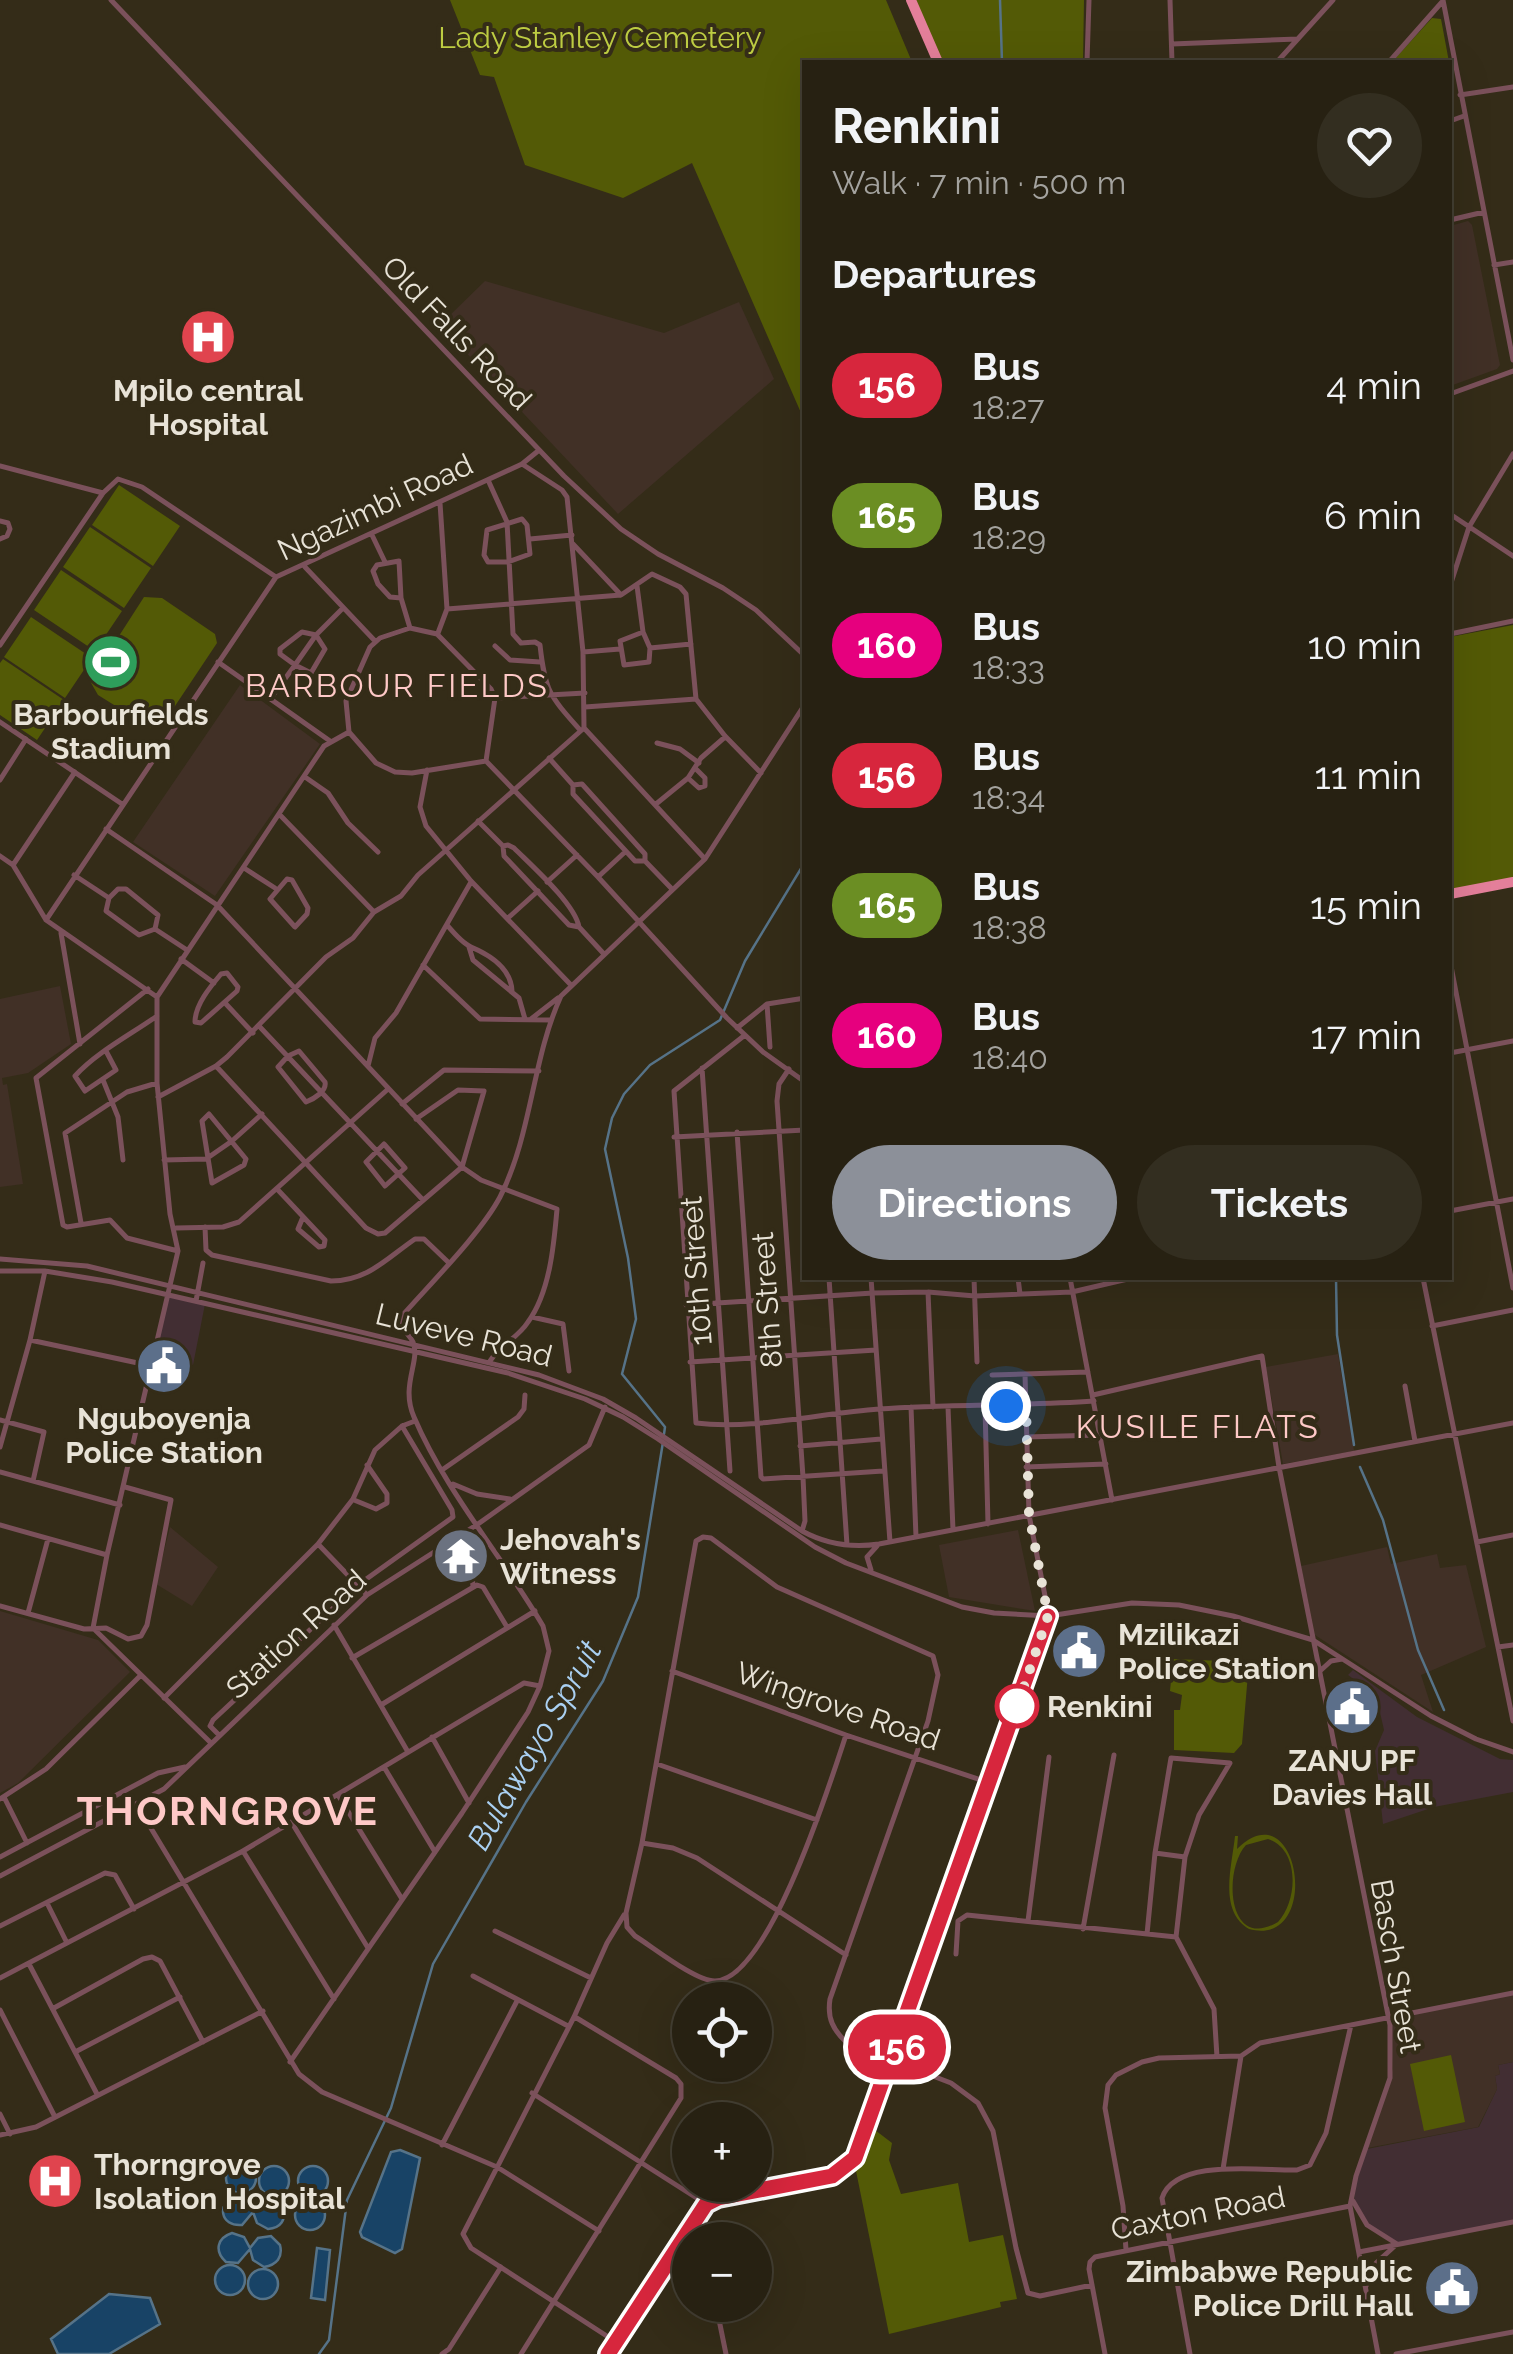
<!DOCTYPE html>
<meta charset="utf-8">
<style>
:root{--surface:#272112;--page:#332e20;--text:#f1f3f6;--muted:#a4a39f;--line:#433e32;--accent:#8c9099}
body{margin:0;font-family:Raleway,sans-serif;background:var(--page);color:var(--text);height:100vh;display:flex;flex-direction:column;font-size:38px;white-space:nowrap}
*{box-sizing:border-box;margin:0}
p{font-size:32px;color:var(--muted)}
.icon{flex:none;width:55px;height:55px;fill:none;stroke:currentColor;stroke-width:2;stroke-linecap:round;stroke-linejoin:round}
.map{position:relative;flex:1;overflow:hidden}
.drawer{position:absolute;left:802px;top:60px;width:650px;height:1220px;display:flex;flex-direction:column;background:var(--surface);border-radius:0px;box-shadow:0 10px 40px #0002,0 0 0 2px var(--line)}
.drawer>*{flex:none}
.badge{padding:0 20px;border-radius:32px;font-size:35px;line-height:65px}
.tools{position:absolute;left:672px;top:1982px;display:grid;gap:20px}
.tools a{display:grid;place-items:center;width:100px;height:100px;border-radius:50%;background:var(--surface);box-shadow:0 10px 40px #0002,0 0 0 2px var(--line);font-size:50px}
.you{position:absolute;width:50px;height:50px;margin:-25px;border:8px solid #fff;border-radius:50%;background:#1a73e8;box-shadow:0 0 0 15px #1a73e833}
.map>.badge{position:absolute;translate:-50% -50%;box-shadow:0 0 0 5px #fff}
h2{padding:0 30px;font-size:38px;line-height:90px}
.round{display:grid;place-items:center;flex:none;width:105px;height:105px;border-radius:52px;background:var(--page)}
.headline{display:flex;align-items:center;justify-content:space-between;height:170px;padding:0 30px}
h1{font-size:48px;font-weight:700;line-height:75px}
.primary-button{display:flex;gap:20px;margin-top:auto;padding:20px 30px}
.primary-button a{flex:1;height:115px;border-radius:60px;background:var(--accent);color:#fff;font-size:40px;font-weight:700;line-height:115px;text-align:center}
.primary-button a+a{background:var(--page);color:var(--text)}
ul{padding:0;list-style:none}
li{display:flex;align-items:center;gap:30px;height:130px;padding:0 30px}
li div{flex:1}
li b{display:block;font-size:38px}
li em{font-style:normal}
li .badge{min-width:110px;font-weight:700;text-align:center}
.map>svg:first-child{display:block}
.commercial{fill:#422e33}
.education{fill:#413026}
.green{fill:#535a06;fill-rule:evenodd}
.water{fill:#184366;stroke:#567388;stroke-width:2.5}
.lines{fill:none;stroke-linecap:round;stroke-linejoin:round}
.stream{stroke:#567388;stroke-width:2.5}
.minor{stroke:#7b515b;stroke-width:5}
.highway{stroke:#e47f9a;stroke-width:10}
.line-casing{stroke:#fff;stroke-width:22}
.line{stroke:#d7263d;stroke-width:15}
.walk{stroke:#e8e3d7;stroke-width:10;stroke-dasharray:0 18}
.stop-dot{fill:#fff;stroke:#d7263d;stroke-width:5}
.labels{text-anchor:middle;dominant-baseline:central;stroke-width:8;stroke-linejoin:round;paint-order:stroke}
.park-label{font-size:30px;fill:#bdcc42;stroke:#342c18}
.street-label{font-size:30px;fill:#e8e3d7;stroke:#342c18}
.poi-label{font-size:30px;font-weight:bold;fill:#e8e3d7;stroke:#342c18}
.stop-label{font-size:30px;font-weight:bold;fill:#e8e3d7;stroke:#342c18;text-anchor:start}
.neighbourhood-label{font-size:32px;letter-spacing:2.5px;fill:#fec9c7;stroke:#342c18}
.water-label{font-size:32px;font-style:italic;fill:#aad0f2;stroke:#342c18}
.district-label{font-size:40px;font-weight:bold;letter-spacing:2.5px;fill:#fec9c7;stroke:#342c18}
</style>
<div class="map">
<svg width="1513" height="2354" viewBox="0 0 1513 2354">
<rect width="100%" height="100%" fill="#342c18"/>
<path class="commercial" d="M169 1297 205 1304 193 1365 179 1362 175 1376 152 1370Z
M1353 1670 1417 1717 1500 1759 1513 1760V1792L1434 1807 1383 1824 1375 1751 1384 1730 1376 1695 1348 1675Z
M1513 2062V2221L1397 2243 1368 2225 1354 2201 1357 2176 1367 2149 1479 2127 1497 2089 1495 2076 1500 2074 1498 2065Z"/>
<path class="education" d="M1468 221 1472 225 1500 365 1497 369 1450 386V226Z
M485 281 664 333 739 302 774 379 618 514 443 328V322Z
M240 685 320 744 215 896 133 842Z
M60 986 71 1044 28 1073 2 1078 3 1085 7 1084 23 1184 0 1187V999Z
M1338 1354 1354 1451 1283 1464 1266 1367Z
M170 1527 218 1567 192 1606 156 1584Z
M1018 1530 1035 1611 949 1597 939 1545Z
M1387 1547 1391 1564 1437 1554 1440 1568 1466 1565 1486 1647 1421 1675 1433 1712 1315 1635 1301 1566Z
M0 1611 98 1640 130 1672 18 1783 0 1793Z
M1513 1994V2062L1498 2065 1500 2074 1495 2076 1497 2089 1478 2127 1367 2148 1393 2069 1390 2019Z"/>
<path class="green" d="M450 0H886L912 62H805V422L692 163 623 198 525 165 494 77 480 75Z
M916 0H1084L1083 62H942Z
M1432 18 1441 19 1449 62H1392Z
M119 485 180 526 153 566 92 525Z
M90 527 151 568 124 608 63 567Z
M61 570 122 611 95 651 34 610Z
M144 597 162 598 215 634 217 643 161 727 151 728 98 695 90 681Z
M31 617 92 658 65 698 4 657Z
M1513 625V878L1450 890V637Z
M3 659 64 700 37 740 0 715V663Z
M1173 1659 1249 1662 1242 1744 1234 1753 1174 1750V1710H1180L1182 1695 1170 1691Z
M1235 1836H1238L1237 1849C1300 1787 1323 1949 1249 1929 1218 1911 1232 1866 1235 1836ZM1268 1839C1300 1849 1298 1901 1278 1922 1227 1952 1223 1870 1246 1845Z
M1451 2055 1465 2122 1424 2131 1410 2064Z
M875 2130 892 2143 889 2160 901 2194 958 2183 969 2242 1003 2235 1017 2299 1000 2302 1001 2307 889 2334 855 2166Z"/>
<path class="water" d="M400 2150 420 2158 402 2249 395 2253 362 2237 360 2232 391 2152Z
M226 2178a15 15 0 1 1 30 0a15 15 0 1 1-30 0Z
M259 2181a15 15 0 1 1 30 0a15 15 0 1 1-30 0Z
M298 2181a15 15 0 1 1 30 0a15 15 0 1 1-30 0Z
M236 2195 248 2199 254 2210 262 2200 274 2199 284 2207C286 2220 281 2228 268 2229L257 2223 253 2212 242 2225C220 2227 216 2203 236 2195Z
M295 2215a15 15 0 1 1 30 0a15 15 0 1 1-30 0Z
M232 2233 244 2237 250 2248 258 2238 271 2236 280 2245C283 2257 277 2265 264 2267L253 2260 250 2249 238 2263 226 2262C214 2251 217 2238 232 2233Z
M317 2248 330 2250 325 2300 311 2298Z
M215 2280a15 15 0 1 1 30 0a15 15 0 1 1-30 0Z
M248 2284a15 15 0 1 1 30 0a15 15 0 1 1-30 0Z
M109 2294 150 2298 160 2324 109 2354H58L51 2339Z"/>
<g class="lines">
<path class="stream" d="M1000 0 1002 62
M1336 1278 1337 1335 1354 1445
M664 1434 665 1427 622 1374 636 1319 628 1258 605 1149 612 1118 624 1094 650 1065 720 1020 745 961 805 862
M1360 1467 1383 1520 1418 1650 1444 1710
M319 2354 329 2340 347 2200 391 2108 433 1964 526 1802 603 1681 638 1597 663 1442"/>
<path class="minor" d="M111 0 564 476 621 529 658 554 723 588 756 610 805 656
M1170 0 1172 62
M1443 0 1513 360
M1172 44 1298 39
M1087 62 1089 0
M1277 62 1333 0
M1389 62 1442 2
M1460 95 1513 87
M1450 121 1464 116
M1450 220 1484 212
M1494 265 1513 262
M1450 394 1513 371
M0 466 103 493
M488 480 507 522 513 634 521 643 535 642 540 645C545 691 549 695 580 730
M1450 514 1513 556
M522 519 527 525 530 554 508 562H488L484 555 487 530Z
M0 521 8 523 10 529 7 536 0 539
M372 535 385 562
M530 539 572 535
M573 544 621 595
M305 567 375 641
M637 586 643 632
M1450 586 1469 527 1513 454
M401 598 399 561 377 565 373 571 378 584 390 597 401 598 410 628
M447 609 621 595 652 574 680 587 686 594 696 699 725 736 761 773
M410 628 437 634 491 689 495 698 486 761 412 773 395 772 376 763 349 732 346 701 370 647 380 638Z
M643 632 650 648 649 662 624 665 620 641Z
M438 633 447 609 440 503
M1450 634 1513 621
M0 645 103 493 118 479 142 487 276 577
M495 646 510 660 540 662
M650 648 691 644
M583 652 620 649
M218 662 330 741
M271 698 295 665 280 654V649L302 632 316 635 325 649 311 673 295 665 316 635 343 608
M495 698 585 693
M585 707 696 699
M0 722 122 804
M585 729 705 859
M657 743 680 749 699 763
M549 758 573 785 582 784 645 854V861H635L573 794V785
M486 761 598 877 727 1018 763 1052 805 1082
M427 770 420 807 426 826 471 881 570 984
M305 777 328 793 348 823 378 852
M688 778 699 788 705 786V778L697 770
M0 780 26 739
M656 804 688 778 701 758 725 737
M280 815 374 912
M478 821 503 846
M106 829 217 905 462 1167 481 1180 557 1209C554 1244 550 1292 528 1322 518 1338 500 1345 490 1361
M508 845 514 848C532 866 575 904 579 927L569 925 504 856 503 846Z
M0 856 13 865 46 920 157 997
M645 861 671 888
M13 865 75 772
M244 868 275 888
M74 875 109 898
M598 877 625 852
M287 879 292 880 308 908 307 914 295 927 270 899Z
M547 882 577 855
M118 889H126L158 915 155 929 139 935 106 911 109 898Z
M508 918 538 891
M46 920 276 577 522 464 538 451
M447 925C453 932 462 943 471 947 490 955 511 968 512 991
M579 927 603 953
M155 929 187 950
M61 933 80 1044
M469 947 473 960 519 998 525 1019
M181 959 214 983
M1450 961 1513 1288
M423 965 480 1019 551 1020
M227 973 238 987 237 991 201 1023 195 1022C195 1005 210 987 221 974Z
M148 989 36 1078 63 1225 67 1227 110 1220 127 1238 178 1251
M226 1004 253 1033
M767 1004 770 1047
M531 1019 558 998
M259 1026 423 1200
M737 1028 767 1004 805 998
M745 1035 674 1091 696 1423C753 1430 821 1413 879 1409 951 1404 1023 1406 1094 1401
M106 1051 116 1070 85 1091 75 1076C97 1052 130 1035 157 1016
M299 1051 325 1082C327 1091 314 1099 306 1102L278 1067 288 1056Z
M1450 1053 1513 1041
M216 1066 366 1228 378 1234 385 1233 462 1167 484 1091 458 1090 416 1119
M368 1066 375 1038 396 1013 471 882
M702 1068 730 1471
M789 1069 779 1084 777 1101 803 1477 805 1521 802 1531
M103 1080 118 1117 123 1160
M158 1097 216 1066 227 1057 326 957 353 938 374 912 401 896 418 875 584 728 583 652 567 497 562 490 522 464
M402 1104 444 1070 539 1071
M209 1114 246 1159 244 1165 212 1183 202 1121Z
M737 1132 761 1477 763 1479 883 1471
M674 1137 805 1130
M384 1144 405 1168 385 1186 366 1162Z
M164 1160 206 1159 232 1141 262 1114
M278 1190 325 1240 324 1246 319 1247 298 1229 303 1217
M1450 1211 1513 1199
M81 1223 65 1133 127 1092 157 1083
M205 1227 206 1250 212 1255 331 1281C368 1281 387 1258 415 1239H424L448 1262
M176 1228 223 1227 239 1222 387 1090
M0 1259 87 1266 539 1375 603 1399 636 1418 802 1531C826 1544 852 1548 879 1544L1513 1423
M0 1271H45L112 1282 508 1373 585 1399 623 1417 658 1439 815 1547 846 1563 962 1607 994 1613 1049 1616 1132 1603 1179 1605 1233 1616 1313 1640 1431 1716 1476 1739 1513 1752
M829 1278 847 1545
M871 1278 890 1542
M974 1278 977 1362
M1018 1278 1020 1294
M1070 1278 1112 1500
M1423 1278 1513 1721
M928 1292 933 1407
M196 1301 203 1263
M686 1305 873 1293 928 1292 975 1296 1072 1292 1132 1278
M532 1317 563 1324 569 1371
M1432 1326 1513 1310
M30 1340 45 1271
M690 1362 876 1350
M992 1375 1088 1372
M1405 1386 1415 1441
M1093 1395 1262 1356 1279 1467 1390 2025V2078L1356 2176 1350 2206 1378 2354
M911 1407 916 1537
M948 1407 953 1530
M985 1407 988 1524
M0 1420 44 1432 33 1481
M1026 1437 1100 1435
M800 1446 881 1439
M0 1447 30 1340 152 1366
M1026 1467 1106 1464
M442 1470 518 1417 524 1409 525 1395
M0 1472 120 1505
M453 1484 477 1494 510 1499
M354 1500 376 1509 387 1503V1494L367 1465
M0 1525 107 1555
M457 1538 472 1573 473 1587
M1477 1542 1513 1535
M318 1544 367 1595
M871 1570 867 1557 877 1546
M0 1606 84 1629 106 1628 128 1639 141 1636 147 1625 171 1500 125 1487
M28 1613 48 1539
M334 1625 408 1752
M1498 1647 1513 1645
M352 1658 477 1585 483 1587 507 1627
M672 1671 846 1735 990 1783
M1320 1671 1331 1661 1342 1659
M164 1698 318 1544 353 1499 375 1450 402 1426 415 1421
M381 1705 535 1611
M219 1735 210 1726 213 1720 358 1585 453 1517 452 1510 402 1426
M846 1735C831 1780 769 1980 715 1981 695 1981 653 1947 635 1936L627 1927 626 1913 642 1843 696 1541 703 1537 711 1538 777 1587 933 1656 938 1675 928 1721 830 1999C827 2018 833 2030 847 2043L951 2083 978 2103 993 2131 1016 2248 1028 2293 1040 2296 1092 2285
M432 1737 469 1803
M211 1743 93 1628 107 1555 178 1251 170 1214 157 1083V997L324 746 349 732
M657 1764 817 1820
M384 1767 435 1852
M338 1795 402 1899
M4 1797 27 1843
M0 1799 46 1769 141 1675
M137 1805 299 2074 322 2092 497 2167 599 2231
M292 1823 368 1948
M642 1843 673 1848 697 1858 846 1955
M243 1851 334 1999
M1155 1853 1185 1857 1176 1937 1214 2009 1217 2057
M0 1857 158 1773 185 1767
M0 1876 164 1789 367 1595 478 1524 589 1445 605 1407
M47 1903 67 1943
M1028 1921 1049 1757
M0 1926 105 1873 115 1875 134 1909
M1083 1929 1114 1755
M495 1931 591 1978
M1147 1934 1155 1853 1171 1758 1230 1763 1199 1815 1185 1857
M956 1954 958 1921 967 1915 1176 1937
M29 1964 97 2094
M473 1976 568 2026
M0 1978 243 1851 524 1683 540 1686
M54 2008 143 1959 152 1957 160 1961 203 2042
M0 2010 55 2117
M77 2051 180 1997
M290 2062 462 1813 528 1712 540 1686 549 1651 543 1626C502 1556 446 1492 414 1417 400 1385 421 1361 413 1342 410 1336 403 1330 400 1324L401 1317C430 1284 481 1233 500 1197 532 1134 532 1059 561 996L705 859 805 704
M532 2093 706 2204
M0 2114 10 2134
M0 2135 36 2127 263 2011
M442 2145 517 2001
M1223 2169 1241 2056
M1353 2201 1367 2225 1397 2244 1376 2263 1366 2286
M681 2239 690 2245
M1126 2250 1123 2206 1105 2108 1108 2085 1116 2075 1142 2062 1159 2058 1241 2056 1260 2043 1513 1993
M1359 2252 1513 2222
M716 2305 726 2354
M616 2342 471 2248 463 2234 574 2017 607 1943 624 1915
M442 2354 449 2349 501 2267
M521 2354 681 2098V2084L676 2078 575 2017
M608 2354 706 2204 718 2198 833 2176 855 2158 1049 1616 1029 1515 1025 1374
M1105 2354 1089 2269 1090 2262 1095 2257 1350 2206
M1190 2354 1162 2198C1175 2157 1263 2171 1297 2170L1310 2165 1326 2133 1351 2025
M1396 2354 1513 2332"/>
<path class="highway" d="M911 0 938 62
M1450 894 1513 882"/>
</g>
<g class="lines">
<g class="line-casing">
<path id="line" d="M608 2354 706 2204 718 2198 832 2176 855 2158 1048 1616"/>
</g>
<use href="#line" class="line"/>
<path class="walk" d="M1006 1406H1026L1029 1514 1048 1616 1012 1722 1017 1706"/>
</g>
<defs>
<g id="hospital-disc" transform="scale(2.875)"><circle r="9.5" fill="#e0444e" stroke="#342c18"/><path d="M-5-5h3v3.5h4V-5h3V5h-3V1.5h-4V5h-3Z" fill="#fff"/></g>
<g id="stadium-disc" transform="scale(2.875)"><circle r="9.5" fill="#2e9e5b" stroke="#342c18"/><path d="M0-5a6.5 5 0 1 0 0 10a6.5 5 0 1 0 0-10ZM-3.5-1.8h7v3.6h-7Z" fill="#fff"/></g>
<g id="civic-disc" transform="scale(2.875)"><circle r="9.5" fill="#5c6f8a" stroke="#342c18"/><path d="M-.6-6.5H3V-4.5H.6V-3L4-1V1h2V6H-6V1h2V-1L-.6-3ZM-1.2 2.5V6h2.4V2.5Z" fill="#fff"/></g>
<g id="temple-disc" transform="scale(2.875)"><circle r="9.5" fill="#6b7280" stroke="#342c18"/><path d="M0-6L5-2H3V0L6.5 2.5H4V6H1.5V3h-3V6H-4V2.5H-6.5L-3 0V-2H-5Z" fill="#fff"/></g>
</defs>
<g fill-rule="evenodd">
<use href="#hospital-disc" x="208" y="337"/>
<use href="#stadium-disc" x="111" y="662"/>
<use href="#civic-disc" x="164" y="1366"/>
<use href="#temple-disc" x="461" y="1556"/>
<use href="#civic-disc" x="1079" y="1651"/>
<use href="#civic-disc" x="1352" y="1707"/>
<use href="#hospital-disc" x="55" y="2181"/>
<use href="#civic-disc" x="1452" y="2288"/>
</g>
<circle class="stop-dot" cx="1017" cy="1706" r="20"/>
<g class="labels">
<g class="park-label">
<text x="600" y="37">Lady Stanley Cemetery</text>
</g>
<g class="street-label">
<text transform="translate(457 333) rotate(46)">Old Falls Road</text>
<text transform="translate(375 507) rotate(-25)">Ngazimbi Road</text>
<text transform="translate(696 1271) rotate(-94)">10th Street</text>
<text transform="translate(767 1300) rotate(-94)">8th Street</text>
<text transform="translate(464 1335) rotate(14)">Luveve Road</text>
<text transform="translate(296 1634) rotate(-42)">Station Road</text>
<text transform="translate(838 1706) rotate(19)">Wingrove Road</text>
<text transform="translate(1396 1966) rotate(80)">Basch Street</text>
<text transform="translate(1198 2213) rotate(-11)">Caxton Road</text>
</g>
<g class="poi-label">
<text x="208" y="390">Mpilo central<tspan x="208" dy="34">Hospital</tspan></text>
<text x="111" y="714">Barbourfields<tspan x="111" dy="34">Stadium</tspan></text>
<text x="164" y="1418">Nguboyenja<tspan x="164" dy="34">Police Station</tspan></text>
<text x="500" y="1539" text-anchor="start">Jehovah's<tspan x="500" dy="34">Witness</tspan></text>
<text x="1118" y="1634" text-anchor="start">Mzilikazi<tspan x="1118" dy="34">Police Station</tspan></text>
<text x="1352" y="1760">ZANU PF<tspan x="1352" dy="34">Davies Hall</tspan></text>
<text x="94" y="2164" text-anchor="start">Thorngrove<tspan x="94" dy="34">Isolation Hospital</tspan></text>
<text x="1413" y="2271" text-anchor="end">Zimbabwe Republic<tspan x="1413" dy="34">Police Drill Hall</tspan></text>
</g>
<g class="stop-label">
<text x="1047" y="1706">Renkini</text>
</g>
<g class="neighbourhood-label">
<text x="397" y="685">BARBOUR FIELDS</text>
<text x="1198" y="1426">KUSILE FLATS</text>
</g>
<g class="water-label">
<text transform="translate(534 1745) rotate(-60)">Bulawayo Spruit</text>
</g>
<g class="district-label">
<text x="228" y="1810">THORNGROVE</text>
</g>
</g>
</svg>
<div class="tools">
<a><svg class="icon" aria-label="locate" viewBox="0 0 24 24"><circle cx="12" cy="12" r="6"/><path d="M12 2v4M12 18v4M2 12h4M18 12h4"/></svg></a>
<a>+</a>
<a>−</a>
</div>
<div class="you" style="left:1006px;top:1406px"></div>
<b class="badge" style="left:897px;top:2047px;background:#d7263d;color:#fff">156</b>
<section class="drawer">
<div class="headline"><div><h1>Renkini</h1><p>Walk · 7 min · 500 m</p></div><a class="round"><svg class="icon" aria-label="heart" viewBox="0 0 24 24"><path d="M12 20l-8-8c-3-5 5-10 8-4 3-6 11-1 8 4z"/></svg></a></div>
<h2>Departures</h2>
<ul>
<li><span class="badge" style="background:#d7263d;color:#fff">156</span><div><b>Bus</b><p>18:27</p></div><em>4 min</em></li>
<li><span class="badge" style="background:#6b8e23;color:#fff">165</span><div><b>Bus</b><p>18:29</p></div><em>6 min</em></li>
<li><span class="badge" style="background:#e6007e;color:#fff">160</span><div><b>Bus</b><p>18:33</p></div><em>10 min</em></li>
<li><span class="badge" style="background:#d7263d;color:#fff">156</span><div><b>Bus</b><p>18:34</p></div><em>11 min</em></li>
<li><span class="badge" style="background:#6b8e23;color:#fff">165</span><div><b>Bus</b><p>18:38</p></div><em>15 min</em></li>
<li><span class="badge" style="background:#e6007e;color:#fff">160</span><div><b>Bus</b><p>18:40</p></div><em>17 min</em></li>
</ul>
<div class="primary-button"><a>Directions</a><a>Tickets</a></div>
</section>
</div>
